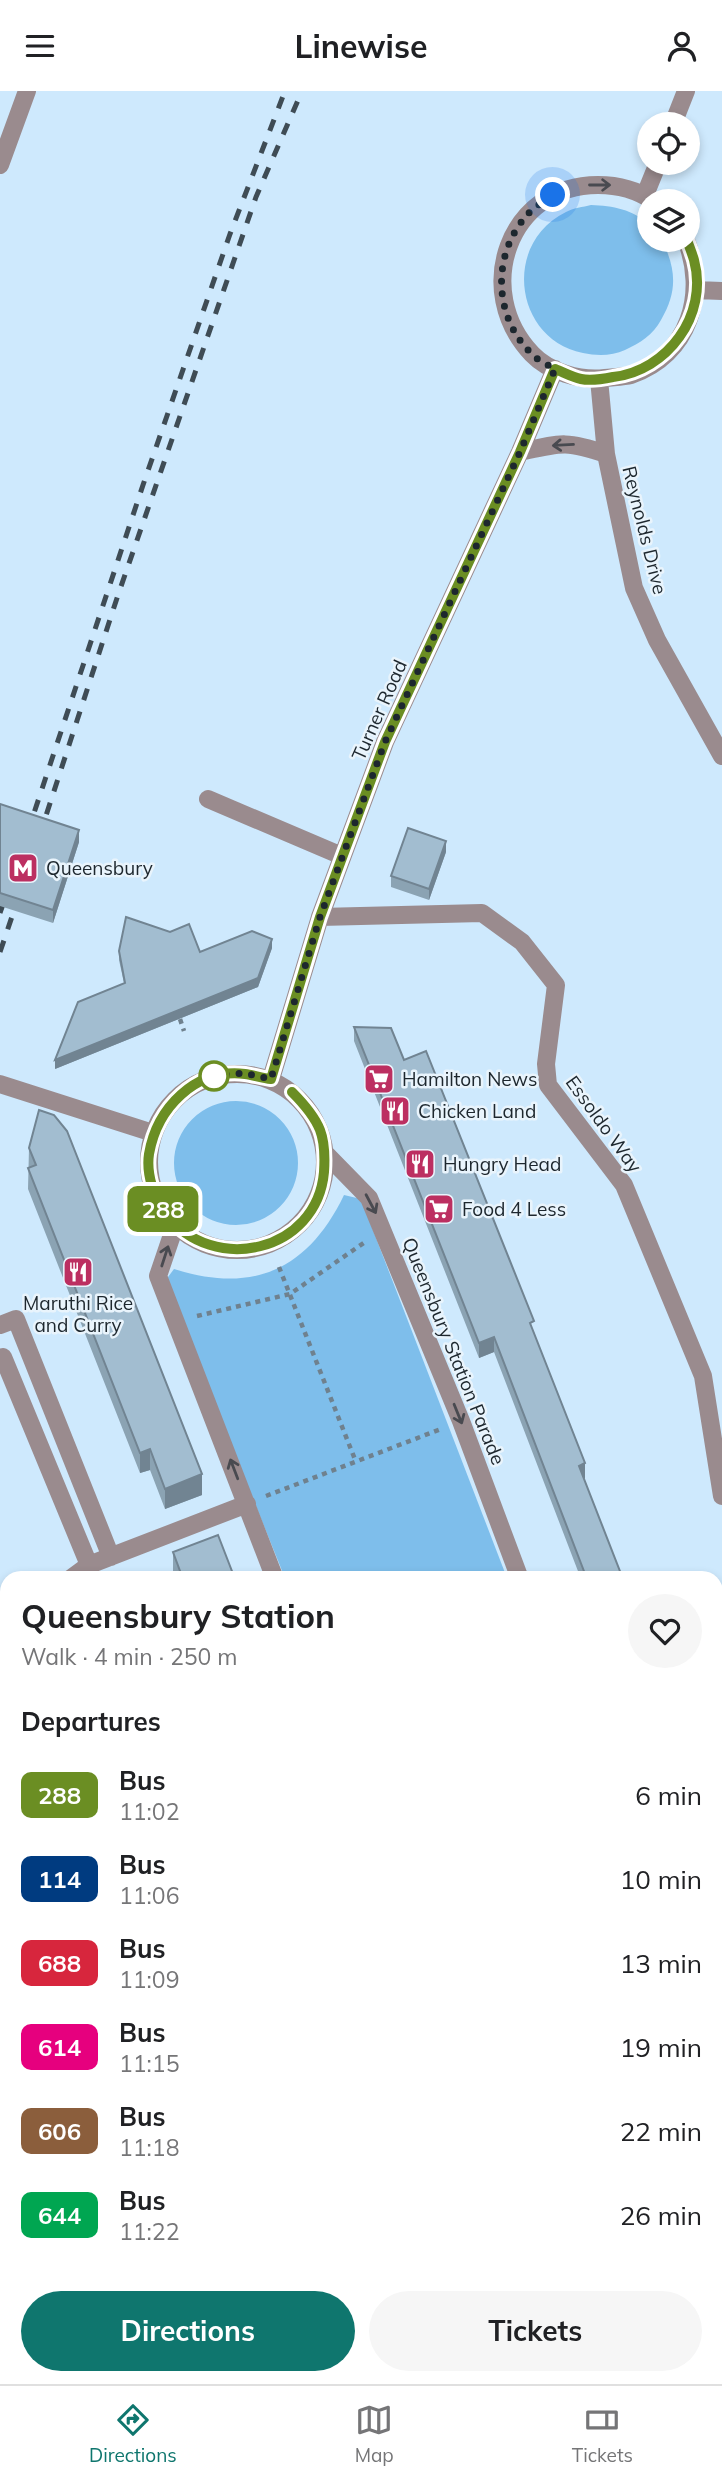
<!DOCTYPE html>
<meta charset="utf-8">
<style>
:root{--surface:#fff;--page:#f6f6f6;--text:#202124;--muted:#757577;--line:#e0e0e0;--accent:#0f766e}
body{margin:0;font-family:Mulish,sans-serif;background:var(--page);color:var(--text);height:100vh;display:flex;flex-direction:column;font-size:26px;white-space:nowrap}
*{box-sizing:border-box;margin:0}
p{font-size:23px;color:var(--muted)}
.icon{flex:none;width:38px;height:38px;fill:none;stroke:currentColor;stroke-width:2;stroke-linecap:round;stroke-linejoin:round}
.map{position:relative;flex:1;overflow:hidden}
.sheet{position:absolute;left:0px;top:1480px;width:723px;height:814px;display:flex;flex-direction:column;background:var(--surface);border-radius:21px 21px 0 0;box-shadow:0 4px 10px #0003}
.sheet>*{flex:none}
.badge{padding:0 14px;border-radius:10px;font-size:24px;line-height:46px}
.controls{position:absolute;left:637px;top:21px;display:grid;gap:14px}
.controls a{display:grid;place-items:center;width:63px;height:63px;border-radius:50%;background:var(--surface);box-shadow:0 4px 10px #0003;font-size:35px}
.you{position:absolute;width:35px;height:35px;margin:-18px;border:5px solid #fff;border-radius:50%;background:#1a73e8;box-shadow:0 0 0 10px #1a73e833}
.map>.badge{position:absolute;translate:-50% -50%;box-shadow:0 0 0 4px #fff}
h2{padding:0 21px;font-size:26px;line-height:63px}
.round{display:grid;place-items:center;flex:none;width:74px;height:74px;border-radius:37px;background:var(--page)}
.head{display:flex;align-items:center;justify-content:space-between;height:119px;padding:0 21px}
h1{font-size:33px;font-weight:700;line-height:52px}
.button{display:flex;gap:14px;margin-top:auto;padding:14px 21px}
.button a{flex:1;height:80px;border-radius:42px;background:var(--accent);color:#fff;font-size:28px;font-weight:700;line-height:80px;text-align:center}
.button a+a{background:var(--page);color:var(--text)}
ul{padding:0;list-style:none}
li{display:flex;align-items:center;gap:21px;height:84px;padding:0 21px}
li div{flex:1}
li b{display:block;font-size:26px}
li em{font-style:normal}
li .badge{min-width:77px;font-weight:700;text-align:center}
header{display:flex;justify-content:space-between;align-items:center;height:91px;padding:0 21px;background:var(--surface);font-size:32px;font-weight:700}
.tabs{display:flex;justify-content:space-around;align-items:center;height:98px;border-top:2px solid var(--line);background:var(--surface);font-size:19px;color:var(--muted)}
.tabs a{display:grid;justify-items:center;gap:4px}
.tabs .on{color:var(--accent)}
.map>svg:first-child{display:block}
.green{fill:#7ebeeb}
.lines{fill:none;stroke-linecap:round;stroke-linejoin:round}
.path{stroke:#6f818e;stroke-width:4.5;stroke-dasharray:5 5;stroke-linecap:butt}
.minor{stroke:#9a8b8e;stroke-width:18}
.rail{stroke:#3f4c55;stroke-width:5;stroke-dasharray:12 12;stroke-linecap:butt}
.wall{fill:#8ba3b3}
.shaded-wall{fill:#718492}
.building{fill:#a2bdd0;stroke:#718492;stroke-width:2}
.oneway{stroke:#494a50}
.line-casing{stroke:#fff;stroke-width:16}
.line{stroke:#6b8e23;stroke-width:10}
.walk{stroke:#1d272e;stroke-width:7;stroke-dasharray:0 12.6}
.stop-dot{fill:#fff;stroke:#6b8e23;stroke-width:3.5}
.labels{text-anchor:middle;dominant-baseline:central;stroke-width:5;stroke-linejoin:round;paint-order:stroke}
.street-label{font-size:19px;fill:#1d272e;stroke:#e9f4fc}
.poi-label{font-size:19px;fill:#1d272e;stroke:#e9f4fc;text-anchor:start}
</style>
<header><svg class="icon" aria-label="menu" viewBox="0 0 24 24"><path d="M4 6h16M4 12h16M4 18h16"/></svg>Linewise<svg class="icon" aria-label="person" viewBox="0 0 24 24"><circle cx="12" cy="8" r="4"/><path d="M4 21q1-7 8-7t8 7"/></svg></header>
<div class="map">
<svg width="722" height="2293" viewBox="0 0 722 2293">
<rect width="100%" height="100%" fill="#cee9fd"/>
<path class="green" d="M591 114C613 115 633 118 649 134V149H662C676 178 678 200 661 229 653 244 640 252 625 259 612 265 597 265 583 262 514 248 502 152 566 121 573 117 583 116 591 114Z
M174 1072a62 62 0 1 1 124 0a62 62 0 1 1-124 0Z
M344 1104 361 1108 507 1487H285L165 1190 174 1178C253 1203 308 1179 344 1104Z"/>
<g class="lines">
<path class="path" d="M180 928 184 940
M279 1176 356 1371
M197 1225 290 1203 365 1151
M266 1405 441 1338"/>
<path class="minor" d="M673 33 686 0
M0 74 27 0
M645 104 658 72
M653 110C637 99 617 94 598 94 508 94 472 200 532 263 549 281 580 290 605 287 613 286 623 286 631 284 690 264 707 202 686 149
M696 199 722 200
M599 288 606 363 634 497 657 549 722 665
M520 361C560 352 566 349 606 363
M208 708 342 765
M320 826 482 822 522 851 556 894 546 973 548 994 624 1094 703 1285 722 1405
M149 1071a88 88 0 1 1 176 0a88 88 0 1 1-176 0Z
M271 988 320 826 385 651 520 361 555 278
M0 993 153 1042
M326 1063 369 1107 461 1330 520 1488
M175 1135 158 1185 275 1488
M0 1234 16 1228 111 1466
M3 1266 89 1474
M70 1488 89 1474 247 1413
M716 1622 722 1619
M0 1631 7 1617
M714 2287 716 2293
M51 2293 54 2287"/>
<path class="rail" d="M27 743 143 394 230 143 285 0
M39 746 118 504 256 106 302 0
M0 822 9 796
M0 861 20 802"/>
</g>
<path class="wall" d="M0 713 79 751 53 832 0 815Z
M446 761 429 809 391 796V785Z
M272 857 258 896 55 978 124 892 119 869V860L200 861Z
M354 936 404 969 534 1241 585 1387 584 1388 623 1488H581L494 1261 479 1267 354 950Z
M29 1057 202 1404 165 1418 150 1379 140 1382 28 1098Z
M173 1461 235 1488H173Z"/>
<path class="shaded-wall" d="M79 739V751L53 832V819Z
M446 750V761L429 809V798Z
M272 848V857L258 896 55 978V969Z
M494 1246V1261L479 1267V1252Z
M150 1358V1379L140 1382V1362Z
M585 1372V1387L579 1390V1375Z
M202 1383V1404L165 1418V1398Z"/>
<path class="building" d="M0 713 79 739 53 819 0 802Z
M408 737 446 750 429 798 391 785Z
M126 826 170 841 189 833 200 861 252 840 272 848 258 887 55 969 78 911 125 892 119 860Z
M354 936 391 937 404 969 426 960 534 1230 530 1232 585 1372 579 1375 623 1488H587L494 1246 479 1252Z
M39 1019 54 1024 67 1040 202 1383 165 1398 150 1358 140 1362 28 1077 36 1074 29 1057Z
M218 1444 235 1488H183L173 1461Z"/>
<defs><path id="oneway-shaft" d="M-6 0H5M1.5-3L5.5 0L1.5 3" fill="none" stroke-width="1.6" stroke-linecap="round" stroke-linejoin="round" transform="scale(1.75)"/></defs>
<g class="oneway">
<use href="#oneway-shaft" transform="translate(600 94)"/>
<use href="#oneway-shaft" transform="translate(563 354) rotate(177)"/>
<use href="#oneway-shaft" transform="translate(371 1113) rotate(62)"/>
<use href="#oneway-shaft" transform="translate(165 1165) rotate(-72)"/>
<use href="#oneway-shaft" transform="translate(458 1323) rotate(68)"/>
<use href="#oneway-shaft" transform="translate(234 1378) rotate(-111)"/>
</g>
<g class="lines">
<g class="line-casing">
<path id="line" d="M292 1001C303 1012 314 1024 320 1039 325 1052 325 1066 324 1081 317 1161 213 1185 166 1123 154 1107 146 1083 149 1063 157 1017 195 977 245 983 253 984 262 987 271 988L320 826 385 651 520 361 555 278C563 281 572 286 581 288 591 290 603 288 613 286 667 280 709 224 694 169 692 162 689 155 687 149"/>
</g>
<use href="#line" class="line"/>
<path class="walk" d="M214 985 243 982 271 988 320 826 385 651 520 361 555 278C548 274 539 270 533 264 493 227 491 163 528 123 534 116 545 110 553 104"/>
</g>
<defs>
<g id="metro-square" transform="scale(1.575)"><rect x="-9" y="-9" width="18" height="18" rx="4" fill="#bc2f61" stroke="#e9f4fc"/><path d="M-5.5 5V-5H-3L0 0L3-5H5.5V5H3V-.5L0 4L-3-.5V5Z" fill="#fff"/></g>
<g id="supermarket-square" transform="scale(1.575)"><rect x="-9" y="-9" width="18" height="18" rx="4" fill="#bc2f61" stroke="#e9f4fc"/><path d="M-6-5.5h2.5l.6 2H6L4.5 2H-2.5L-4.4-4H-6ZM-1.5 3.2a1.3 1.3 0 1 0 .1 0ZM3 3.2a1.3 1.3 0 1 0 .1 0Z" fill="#fff"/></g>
<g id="restaurant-square" transform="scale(1.575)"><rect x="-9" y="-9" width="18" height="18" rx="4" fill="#bc2f61" stroke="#e9f4fc"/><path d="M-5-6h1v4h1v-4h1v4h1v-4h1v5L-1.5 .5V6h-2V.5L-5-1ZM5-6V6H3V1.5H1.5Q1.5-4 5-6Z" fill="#fff"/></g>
</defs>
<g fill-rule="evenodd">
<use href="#metro-square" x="23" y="777"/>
<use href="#supermarket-square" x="379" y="988"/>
<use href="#restaurant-square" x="395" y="1020"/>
<use href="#restaurant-square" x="420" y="1073"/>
<use href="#supermarket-square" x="439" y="1118"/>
<use href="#restaurant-square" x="78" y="1181"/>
</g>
<circle class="stop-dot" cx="214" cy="985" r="14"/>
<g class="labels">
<g class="street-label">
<text transform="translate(645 439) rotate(76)">Reynolds Drive</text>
<text transform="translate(379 619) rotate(-66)">Turner Road</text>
<text transform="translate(604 1033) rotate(54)">Essoldo Way</text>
<text transform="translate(454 1260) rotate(68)">Queensbury Station Parade</text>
</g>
<g class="poi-label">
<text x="46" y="777">Queensbury</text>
<text x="402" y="988">Hamilton News</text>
<text x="418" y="1020">Chicken Land</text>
<text x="443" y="1073">Hungry Head</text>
<text x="462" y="1118">Food 4 Less</text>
<text x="78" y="1212" text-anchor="middle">Maruthi Rice<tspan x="78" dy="22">and Curry</tspan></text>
</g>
</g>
</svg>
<div class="controls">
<a><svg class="icon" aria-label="locate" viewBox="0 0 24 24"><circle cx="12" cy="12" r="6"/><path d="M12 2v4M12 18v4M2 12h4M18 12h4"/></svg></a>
<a><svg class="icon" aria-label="layers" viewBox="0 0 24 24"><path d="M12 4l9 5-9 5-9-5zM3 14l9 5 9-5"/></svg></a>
</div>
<div class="you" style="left:553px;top:104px"></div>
<b class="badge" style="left:163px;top:1118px;background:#6b8e23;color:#fff">288</b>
<section class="sheet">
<div class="head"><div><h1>Queensbury Station</h1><p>Walk · 4 min · 250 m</p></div><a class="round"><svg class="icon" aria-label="heart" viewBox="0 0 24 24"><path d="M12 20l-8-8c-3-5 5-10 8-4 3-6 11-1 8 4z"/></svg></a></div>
<h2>Departures</h2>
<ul>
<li><span class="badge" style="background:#6b8e23;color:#fff">288</span><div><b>Bus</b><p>11:02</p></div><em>6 min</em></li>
<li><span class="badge" style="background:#003b80;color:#fff">114</span><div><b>Bus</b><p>11:06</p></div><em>10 min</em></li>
<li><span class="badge" style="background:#d7263d;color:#fff">688</span><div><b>Bus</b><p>11:09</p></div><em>13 min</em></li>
<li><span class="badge" style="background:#e6007e;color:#fff">614</span><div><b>Bus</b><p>11:15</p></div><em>19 min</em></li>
<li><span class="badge" style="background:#8b5e3c;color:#fff">606</span><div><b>Bus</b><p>11:18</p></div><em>22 min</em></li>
<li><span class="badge" style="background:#00a651;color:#fff">644</span><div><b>Bus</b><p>11:22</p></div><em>26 min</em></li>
</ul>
<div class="button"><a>Directions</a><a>Tickets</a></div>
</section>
</div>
<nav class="tabs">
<a class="on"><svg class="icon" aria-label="directions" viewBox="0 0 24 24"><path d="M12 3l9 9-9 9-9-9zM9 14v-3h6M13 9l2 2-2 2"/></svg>Directions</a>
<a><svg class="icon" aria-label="map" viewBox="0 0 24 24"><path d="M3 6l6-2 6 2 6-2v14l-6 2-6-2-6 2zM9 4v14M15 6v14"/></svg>Map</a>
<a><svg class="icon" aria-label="tickets" viewBox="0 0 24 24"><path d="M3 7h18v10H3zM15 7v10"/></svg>Tickets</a>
</nav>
